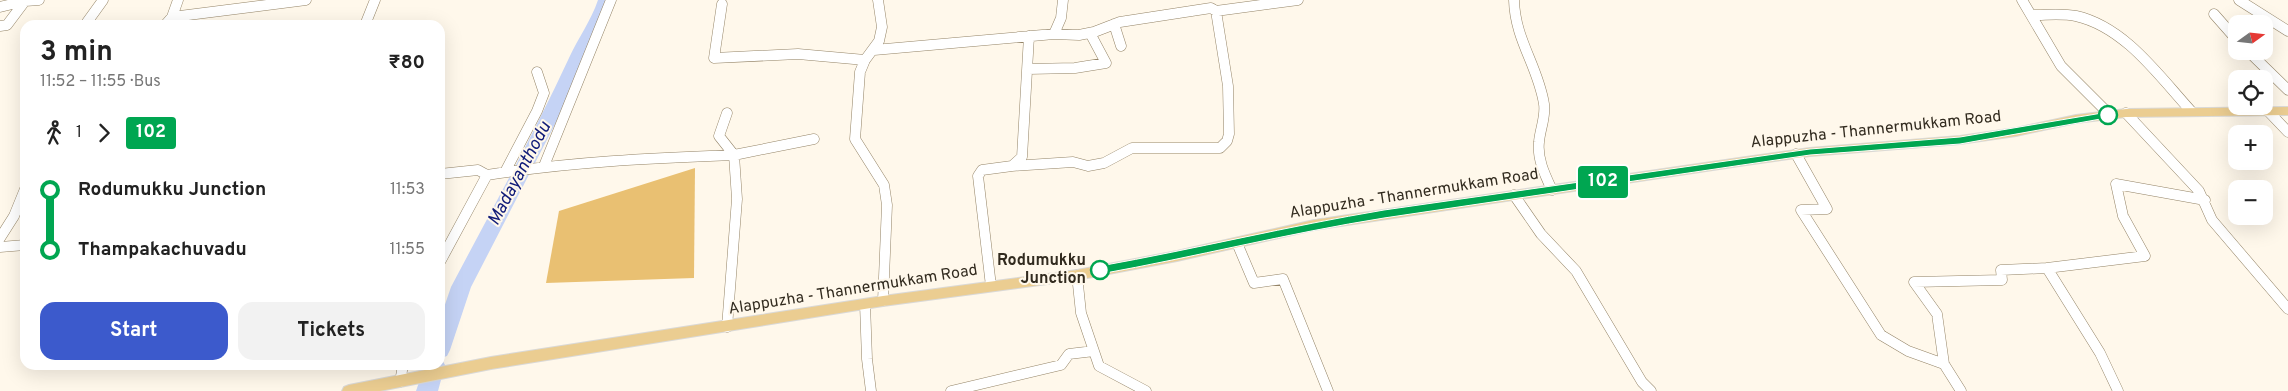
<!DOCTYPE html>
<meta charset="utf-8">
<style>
:root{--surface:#fff;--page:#f2f2f2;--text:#222;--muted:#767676;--accent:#3c5acc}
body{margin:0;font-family:Overpass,sans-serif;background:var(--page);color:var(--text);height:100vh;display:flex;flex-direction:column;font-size:19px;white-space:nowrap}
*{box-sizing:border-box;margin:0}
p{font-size:16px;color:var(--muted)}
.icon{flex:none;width:28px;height:28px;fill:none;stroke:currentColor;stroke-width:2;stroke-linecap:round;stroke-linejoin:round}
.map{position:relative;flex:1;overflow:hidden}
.sheet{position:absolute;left:20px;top:20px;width:425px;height:350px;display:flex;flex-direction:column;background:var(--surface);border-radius:15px;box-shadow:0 5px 20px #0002}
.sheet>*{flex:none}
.badge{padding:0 10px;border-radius:4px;font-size:18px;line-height:32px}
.needle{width:32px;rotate:75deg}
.tools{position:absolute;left:2228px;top:15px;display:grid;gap:10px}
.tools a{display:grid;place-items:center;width:45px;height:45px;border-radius:10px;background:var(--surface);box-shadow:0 5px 20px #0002;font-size:25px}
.map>.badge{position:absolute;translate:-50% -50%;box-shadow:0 0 0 2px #fff}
.legs{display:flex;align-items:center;gap:8px;height:55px;padding:0 20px;font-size:16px}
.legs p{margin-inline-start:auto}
.summary{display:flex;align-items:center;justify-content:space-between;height:85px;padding:0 20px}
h1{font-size:28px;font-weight:700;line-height:38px}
.button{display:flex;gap:10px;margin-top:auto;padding:10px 20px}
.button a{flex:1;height:58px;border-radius:15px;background:var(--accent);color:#fff;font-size:20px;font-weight:700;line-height:58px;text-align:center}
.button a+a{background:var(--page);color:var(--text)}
ul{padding:0 20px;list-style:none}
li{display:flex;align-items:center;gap:18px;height:60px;font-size:19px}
li i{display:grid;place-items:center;width:8px;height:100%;margin:0 6px;background:currentColor}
li i::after{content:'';width:12px;height:12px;margin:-6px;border:4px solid;border-radius:50%;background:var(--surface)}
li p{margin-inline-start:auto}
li:first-child i{background:linear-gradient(#0000 50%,currentColor 0)}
li:last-child i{background:linear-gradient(currentColor 50%,#0000 0)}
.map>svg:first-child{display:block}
.green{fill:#e9c072}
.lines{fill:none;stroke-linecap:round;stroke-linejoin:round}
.river{fill:#c5d3f5;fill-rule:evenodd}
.minor-casing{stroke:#948467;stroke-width:11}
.major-casing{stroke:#dad9d7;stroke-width:2}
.minor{stroke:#fff;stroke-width:10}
.major{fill:#ebcd91;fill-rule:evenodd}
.line-1{fill:#00a651;stroke:#fff}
.stop-1-dot{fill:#fff;stroke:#00a651;stroke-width:2.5}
.labels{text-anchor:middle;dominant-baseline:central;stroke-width:4;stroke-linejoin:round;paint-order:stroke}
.street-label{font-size:16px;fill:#322b1f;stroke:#fff8eb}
.stop-label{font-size:16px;font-weight:bold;fill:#322b1f;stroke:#fff8eb;text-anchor:end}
.water-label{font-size:18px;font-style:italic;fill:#111c79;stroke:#fff8eb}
</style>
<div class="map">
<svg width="2288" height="391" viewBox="0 0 2288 391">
<rect width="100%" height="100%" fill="#fff8eb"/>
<path class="green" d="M695 168 694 278 546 283 559 211Z"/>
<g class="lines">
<path class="river" d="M598 0H614L610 13 590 48 567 101 471 287 450 350 447 356 441 358 445 365 438 391H416L425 365H440V319L451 287C491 211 533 136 569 58 578 38 591 21 598 0Z"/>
<g class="minor-casing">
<path id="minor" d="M878 0 882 27 879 41 865 60 860 72 855 139 884 185 887 205 883 301
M1514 0C1515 40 1538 66 1544 104 1546 117 1540 129 1539 142 1537 159 1545 175 1552 190
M2022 0 2061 66 2110 115
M2239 0 2288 31
M722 4 714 58 798 54 865 60
M0 7 25 1
M1216 11 1298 0
M2214 14 2236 39
M2033 15C2047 15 2062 13 2076 16 2125 27 2159 76 2191 111
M172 17 178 0
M1114 24 1121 46
M85 25 103 0
M165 25 172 17 306 0
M365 25 375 0
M0 26 7 25 25 1 39 0
M1054 34 1061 18 1063 0
M874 50 1054 34 1079 35 1094 32 1120 22 1211 8 1216 11 1228 86 1229 134 1227 141 1220 148H1132L1104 163 1088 166 1073 162 1012 166
M2248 51 2288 90
M1028 69 1075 68 1106 63 1090 33
M2268 111 2288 132
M727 113 719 136 734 155 814 139
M2126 113 2199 191 2212 220 2288 309
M1796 154 1827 209 1801 210 1881 335 1908 351 1944 364
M544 166 611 0
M505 172 537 111 544 93 537 72
M440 174 478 170 487 175 440 262
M487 175C569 162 651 158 734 155L737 199 727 327
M1514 195 1541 234 1576 271 1642 382 1651 391
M0 238 14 216 25 189
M1237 243 1254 283 1283 279 1328 391
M0 247 25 245
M1077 275 1081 313 1099 366 1146 391
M991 286 978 176 982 170 1012 166 1022 157 1029 36
M865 304 867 359 871 391
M400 382 403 365
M951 391 1061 365 1069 354 1094 351
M1961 391 1944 364 1937 314 1914 282 2002 280 2001 270 2047 268
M2118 391 2100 353 2047 268 2145 256 2123 216 2116 184 2205 200"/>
</g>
<g class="major-casing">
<path id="major" d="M2288 107V115L2126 117 2076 123 2016 136 1960 144 1810 156 1746 165 1314 230 1177 261 1077 280 883 306 491 369 380 391H342L344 387 349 385 491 357 883 296 1077 270 1177 251 1314 220 1746 157 1810 148 1960 136 2016 128 2076 115 2126 109Z"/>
</g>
<use href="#minor" class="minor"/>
<use href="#major" class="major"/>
</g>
<path class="line-1" d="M2108 112 2113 115 2112 117 1960 144 1810 155 1384 218C1289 233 1195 257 1100 274L1095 270 1100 266C1195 249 1289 226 1384 210L1810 149 1960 137Z"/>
<g class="stop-1-dot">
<circle cx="2108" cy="115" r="9"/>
<circle cx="1100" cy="270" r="9"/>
</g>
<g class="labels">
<g class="street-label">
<text transform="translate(1876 130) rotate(-6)">Alappuzha - Thannermukkam Road</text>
<text transform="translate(1414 194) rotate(-9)">Alappuzha - Thannermukkam Road</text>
<text transform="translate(853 290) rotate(-9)">Alappuzha - Thannermukkam Road</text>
</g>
<g class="stop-label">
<text x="1086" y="261">Rodumukku<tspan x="1086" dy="18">Junction</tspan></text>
</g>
<g class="water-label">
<text transform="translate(520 174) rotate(-62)">Madayanthodu</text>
</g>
</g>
</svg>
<div class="tools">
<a><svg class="needle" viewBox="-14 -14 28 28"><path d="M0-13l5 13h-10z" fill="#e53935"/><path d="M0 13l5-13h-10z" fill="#767676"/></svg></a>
<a><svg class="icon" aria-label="locate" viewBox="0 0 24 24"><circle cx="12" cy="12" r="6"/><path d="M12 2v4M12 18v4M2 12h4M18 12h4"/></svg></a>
<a>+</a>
<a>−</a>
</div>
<b class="badge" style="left:1603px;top:182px;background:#00a651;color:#fff">102</b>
<section class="sheet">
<div class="summary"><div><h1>3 min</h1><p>11:52 – 11:55 · Bus</p></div><b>₹80</b></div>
<div class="legs"><svg class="icon" aria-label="walk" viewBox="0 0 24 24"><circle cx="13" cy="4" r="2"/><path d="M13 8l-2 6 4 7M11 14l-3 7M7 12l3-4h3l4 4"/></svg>1<svg class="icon" aria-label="forward" viewBox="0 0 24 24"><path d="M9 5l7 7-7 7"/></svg><b class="badge" style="background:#00a651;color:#fff">102</b></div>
<ul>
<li><i style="color:#00a651"></i><b>Rodumukku Junction</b><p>11:53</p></li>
<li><i style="color:#00a651"></i><b>Thampakachuvadu</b><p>11:55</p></li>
</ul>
<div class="button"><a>Start</a><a>Tickets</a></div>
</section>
</div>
